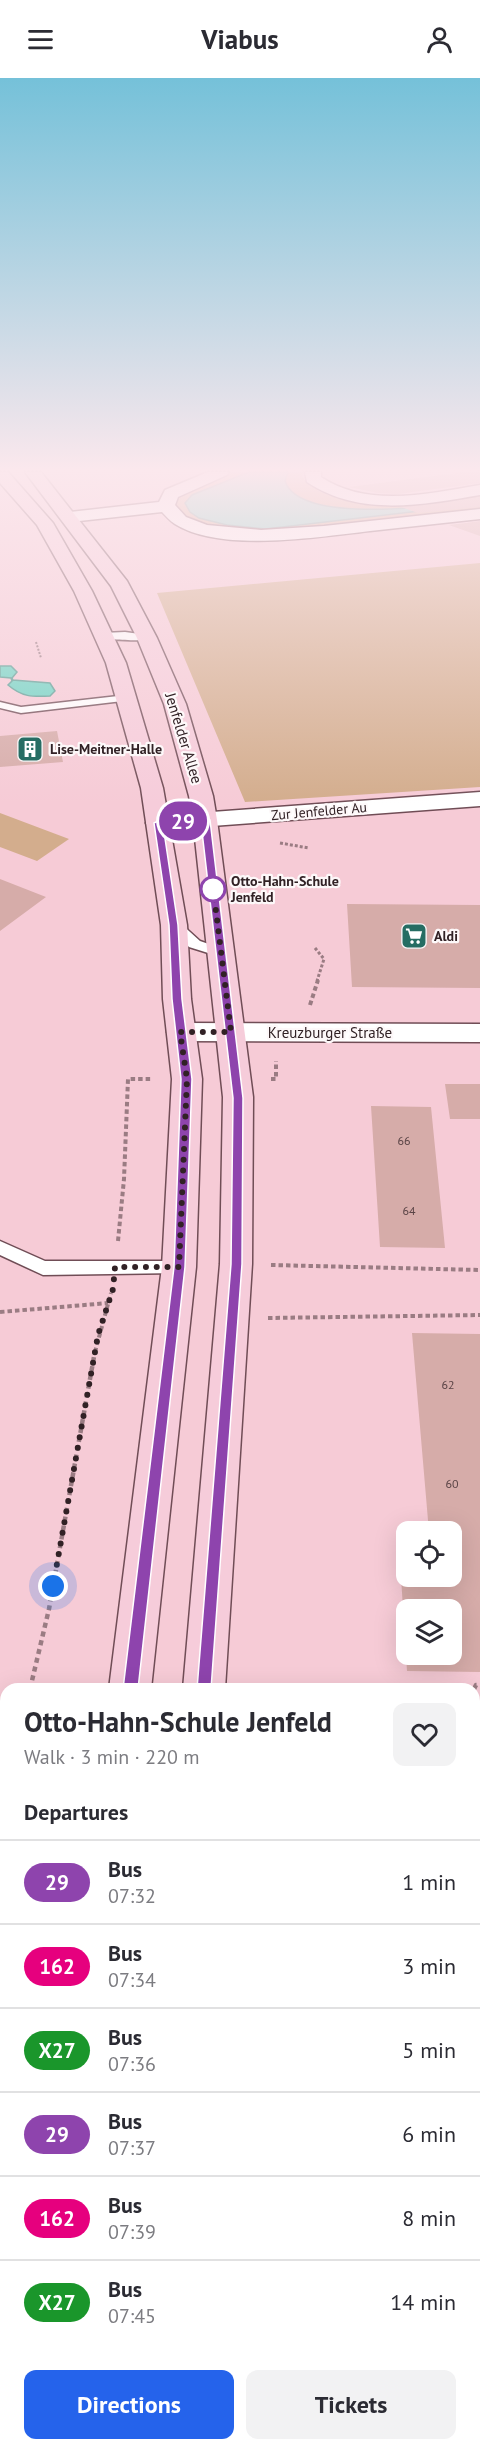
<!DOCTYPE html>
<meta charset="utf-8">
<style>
:root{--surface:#fff;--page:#f2f2f3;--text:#2b2b33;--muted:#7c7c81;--line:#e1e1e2;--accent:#2563eb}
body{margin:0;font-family:"PT Sans",sans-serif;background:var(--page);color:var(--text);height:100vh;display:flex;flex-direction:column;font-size:22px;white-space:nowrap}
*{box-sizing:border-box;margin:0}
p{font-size:20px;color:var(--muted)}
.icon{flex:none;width:33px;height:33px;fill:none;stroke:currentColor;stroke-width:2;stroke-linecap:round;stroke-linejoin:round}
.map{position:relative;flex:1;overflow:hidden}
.side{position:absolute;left:0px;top:1605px;width:480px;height:768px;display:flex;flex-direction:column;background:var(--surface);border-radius:18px 18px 0 0;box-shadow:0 6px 24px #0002}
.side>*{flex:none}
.badge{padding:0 12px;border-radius:20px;font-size:21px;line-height:39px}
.controls{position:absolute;left:396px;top:1443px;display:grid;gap:12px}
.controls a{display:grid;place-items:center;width:66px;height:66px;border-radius:12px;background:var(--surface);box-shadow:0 6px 24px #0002;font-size:30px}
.you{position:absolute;width:30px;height:30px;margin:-15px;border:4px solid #fff;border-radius:50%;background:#1a73e8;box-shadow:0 0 0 9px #1a73e833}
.map>.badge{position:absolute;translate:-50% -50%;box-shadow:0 0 0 3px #fff}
h2{padding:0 24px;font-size:22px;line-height:54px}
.round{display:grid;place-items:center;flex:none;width:63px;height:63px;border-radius:12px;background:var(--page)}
.headline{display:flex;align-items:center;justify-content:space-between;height:102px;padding:0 24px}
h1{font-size:28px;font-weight:800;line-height:45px}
.cta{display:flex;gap:12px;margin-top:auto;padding:12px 24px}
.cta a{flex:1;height:69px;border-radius:12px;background:var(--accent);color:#fff;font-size:24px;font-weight:800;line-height:69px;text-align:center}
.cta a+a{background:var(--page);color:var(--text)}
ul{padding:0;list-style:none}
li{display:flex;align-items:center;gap:18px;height:84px;padding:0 24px;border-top:2px solid var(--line)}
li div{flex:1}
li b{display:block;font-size:22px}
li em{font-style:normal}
li .badge{min-width:66px;font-weight:700;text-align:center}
header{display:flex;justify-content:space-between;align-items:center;height:78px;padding:0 24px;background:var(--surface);font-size:27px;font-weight:800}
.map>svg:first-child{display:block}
.green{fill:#d3ad8d}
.water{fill:#69d4c3;stroke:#589e94;stroke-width:1.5}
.building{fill:#d6aca9;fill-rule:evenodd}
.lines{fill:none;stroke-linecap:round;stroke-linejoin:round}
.lane-casing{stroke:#704d56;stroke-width:3}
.street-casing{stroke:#704d56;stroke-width:3}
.secondary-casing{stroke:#704d56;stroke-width:3}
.path-far3{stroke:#9a7c83;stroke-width:2;stroke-dasharray:2 1.5;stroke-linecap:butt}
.path-far2{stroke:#9a7c83;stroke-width:3;stroke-dasharray:3 2;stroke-linecap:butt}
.path-far1{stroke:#9a7c83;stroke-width:4;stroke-dasharray:4.5 3;stroke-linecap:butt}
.path{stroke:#9a7c83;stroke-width:4.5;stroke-dasharray:5 4;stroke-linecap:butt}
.lane{fill:#fff;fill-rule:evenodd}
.street{fill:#fff;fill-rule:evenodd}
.secondary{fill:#f6ccda;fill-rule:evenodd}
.line{fill:#8e44ad;stroke:#fff;stroke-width:1.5}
.walk{stroke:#312125;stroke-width:6;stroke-dasharray:0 10.8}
.stop-dot{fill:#fff;stroke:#8e44ad;stroke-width:3}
.labels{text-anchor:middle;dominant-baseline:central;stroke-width:4.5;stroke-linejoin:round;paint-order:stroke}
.number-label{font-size:12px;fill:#5a4446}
.far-poi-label{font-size:14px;font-weight:bold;fill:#312125;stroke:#fdf8f9;text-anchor:start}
.far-street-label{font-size:14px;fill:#312125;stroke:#fdf8f9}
.far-stop-label{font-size:14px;font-weight:bold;fill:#312125;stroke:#fdf8f9;text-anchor:start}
.street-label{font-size:15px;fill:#312125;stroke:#fdf8f9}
</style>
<header><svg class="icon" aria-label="menu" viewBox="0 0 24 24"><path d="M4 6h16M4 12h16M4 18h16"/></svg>Viabus<svg class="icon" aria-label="person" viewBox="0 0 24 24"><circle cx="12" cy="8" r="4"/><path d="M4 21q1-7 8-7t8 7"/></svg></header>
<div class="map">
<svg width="480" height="2373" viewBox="0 0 480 2373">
<rect width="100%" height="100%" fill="#f6cbd6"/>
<path class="green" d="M232 394H249L202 412 227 447 265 451 480 426V432L302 453 237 454 200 446 187 441 173 430 174 420 198 408Z
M288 394H303L302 398C328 440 437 419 480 416V423C443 427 300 448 285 403Z
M480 485V709L245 724 157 515Z
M0 735 69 761 37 783 0 769Z"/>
<path class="water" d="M249 394H288L285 403C300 448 443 427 480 423V426L265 451 227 447 199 440 190 434 185 425 192 417Z
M0 588H11L17 594 12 600 13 602 50 605 55 613 50 618C32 619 22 619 8 607L12 603 11 600 0 599Z"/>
<path class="building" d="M465 394H480V405L398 416 378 415 349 409Z
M480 419V429L418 435 401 429Z
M480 443V458L449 447 466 445Z
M57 653 63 684 0 689V658Z
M0 801 46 819 0 853Z
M347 826 480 827V910L352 909Z
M445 1006H480V1041H450Z
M371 1028 431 1029 445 1170 380 1169Z
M412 1255 480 1256V1594L407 1593 399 1468H406V1498H452V1454H429ZM406 1532H452V1576H406Z"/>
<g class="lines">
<g class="lane-casing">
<path id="lane" d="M125 554 147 557 152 560C147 564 103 562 98 558L103 555Z
M127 617 133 620 131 622 21 635 0 630V624L21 629Z
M174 843 179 844 200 863 226 872 228 875 221 879 189 869 167 847Z
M0 1163 45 1183H179L185 1184 188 1189 185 1194 179 1195 43 1197 0 1177Z"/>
</g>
<g class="street-casing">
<path id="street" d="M208 394H229L227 397 178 419 175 427 186 439 207 447 261 452 324 448 480 431V441C443 445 407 449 370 453 318 459 221 475 175 446 170 443 166 438 162 434L70 444 64 443 61 439 64 435 70 434 159 424 165 412Z
M305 394H321V399C367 430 428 416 480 407V417C422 427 359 439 307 404Z
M480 714V728L158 752 150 750 146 745 150 740 158 738Z
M181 945 480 946V964L181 963 171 960 167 954 171 948Z"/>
</g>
<g class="secondary-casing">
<path id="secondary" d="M0 394H8L53 445 92 513 126 585 163 710 187 847 191 921 202 1001 196 1189 151 1611H109L162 1189 172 1001 163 921 161 847 141 710 106 585 74 513 37 447 0 405Z
M25 394H41L127 503 157 560 186 626 213 718 217 742 253 1019 252 1186 225 1611H183L220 1186 223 1019 193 742 189 718 164 626 137 560 111 508Z
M6 2173V2250L0 2253V2175Z
M34 2367H92L91 2373H33Z"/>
</g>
<path class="path-far3" d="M36 564 41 580"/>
<path class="path-far2" d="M280 765 309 770
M315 870 324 881 317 903"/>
<path class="path-far1" d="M310 927 318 902
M271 1001H276V983
M118 1163 124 1101 128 1001H152
M271 1187 480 1192
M0 1234 108 1225
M268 1240 480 1237
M95 1274 111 1215"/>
<path class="path" d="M30 1611 49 1531 95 1273
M474 1611 476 1607H480
M474 1729H480
M0 1741 6 1716"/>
<use href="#lane" class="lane"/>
<use href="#street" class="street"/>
<use href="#secondary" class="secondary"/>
</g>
<linearGradient id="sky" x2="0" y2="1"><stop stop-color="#75c1d9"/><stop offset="0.54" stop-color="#fbe8ed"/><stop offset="1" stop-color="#fbe8ed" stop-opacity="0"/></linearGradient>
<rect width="480" height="726" fill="url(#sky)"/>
<path class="line" d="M205 739 210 742 243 1020 242 1186 211 1611 209 1616 204 1618 199 1616 197 1611 231 1186 233 1020 201 745 163 747 178 847 182 921 192 1001 185 1189 138 1611 135 1616 130 1618 125 1616 123 1611 174 1189 181 1001 172 921 169 847 154 745 158 743Z"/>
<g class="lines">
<path class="walk" d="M53 1508 98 1257 113 1211 115 1189H179L187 1001 180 954H231L212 801 213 811"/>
</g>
<defs>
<g id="building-square" transform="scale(1.35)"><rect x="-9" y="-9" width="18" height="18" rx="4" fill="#266d63" stroke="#fdf8f9"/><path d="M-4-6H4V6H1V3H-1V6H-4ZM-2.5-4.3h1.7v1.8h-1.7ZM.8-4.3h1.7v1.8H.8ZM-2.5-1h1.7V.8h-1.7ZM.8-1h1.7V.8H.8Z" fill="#fff"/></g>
<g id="supermarket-square" transform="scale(1.35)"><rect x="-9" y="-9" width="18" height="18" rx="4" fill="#266d63" stroke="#fdf8f9"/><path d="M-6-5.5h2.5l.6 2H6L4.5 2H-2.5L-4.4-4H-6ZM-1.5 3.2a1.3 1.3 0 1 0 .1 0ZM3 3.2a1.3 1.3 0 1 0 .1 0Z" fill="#fff"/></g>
</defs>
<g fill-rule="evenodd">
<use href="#building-square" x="30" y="671"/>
<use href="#supermarket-square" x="414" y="858"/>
</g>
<circle class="stop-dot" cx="213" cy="811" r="12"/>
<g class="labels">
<g class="number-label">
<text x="404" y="1062">66</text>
<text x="409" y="1132">64</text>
<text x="448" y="1306">62</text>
<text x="452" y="1405">60</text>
</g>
<g class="far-poi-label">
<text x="50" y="671">Lise-Meitner-Halle</text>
<text x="434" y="858">Aldi</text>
</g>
<g class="far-street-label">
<text transform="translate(319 733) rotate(-5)">Zur Jenfelder Au</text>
</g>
<g class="far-stop-label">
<text x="231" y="803">Otto-Hahn-Schule<tspan x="231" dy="16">Jenfeld</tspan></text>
</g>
<g class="street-label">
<text transform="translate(184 660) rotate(73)">Jenfelder Allee</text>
<text x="330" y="954">Kreuzburger Straße</text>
</g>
</g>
</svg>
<div class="controls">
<a><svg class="icon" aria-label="locate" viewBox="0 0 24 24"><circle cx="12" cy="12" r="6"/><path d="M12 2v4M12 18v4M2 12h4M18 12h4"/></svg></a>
<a><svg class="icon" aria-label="layers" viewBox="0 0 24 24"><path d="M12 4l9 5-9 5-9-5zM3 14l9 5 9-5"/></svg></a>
</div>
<div class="you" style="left:53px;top:1508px"></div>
<b class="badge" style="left:183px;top:743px;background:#8e44ad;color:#fff">29</b>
<section class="side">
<div class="headline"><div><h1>Otto-Hahn-Schule Jenfeld</h1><p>Walk · 3 min · 220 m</p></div><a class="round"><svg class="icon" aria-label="heart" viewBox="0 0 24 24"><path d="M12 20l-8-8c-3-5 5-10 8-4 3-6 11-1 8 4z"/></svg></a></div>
<h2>Departures</h2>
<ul>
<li><span class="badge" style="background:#8e44ad;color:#fff">29</span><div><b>Bus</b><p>07:32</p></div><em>1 min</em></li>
<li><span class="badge" style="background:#e6007e;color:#fff">162</span><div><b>Bus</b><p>07:34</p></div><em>3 min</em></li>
<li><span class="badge" style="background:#1a962b;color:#fff">X27</span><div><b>Bus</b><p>07:36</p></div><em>5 min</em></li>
<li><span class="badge" style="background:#8e44ad;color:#fff">29</span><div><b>Bus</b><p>07:37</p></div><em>6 min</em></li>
<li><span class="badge" style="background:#e6007e;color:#fff">162</span><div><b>Bus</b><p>07:39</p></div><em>8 min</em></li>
<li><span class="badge" style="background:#1a962b;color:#fff">X27</span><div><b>Bus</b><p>07:45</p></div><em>14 min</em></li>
</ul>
<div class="cta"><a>Directions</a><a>Tickets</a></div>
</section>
</div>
